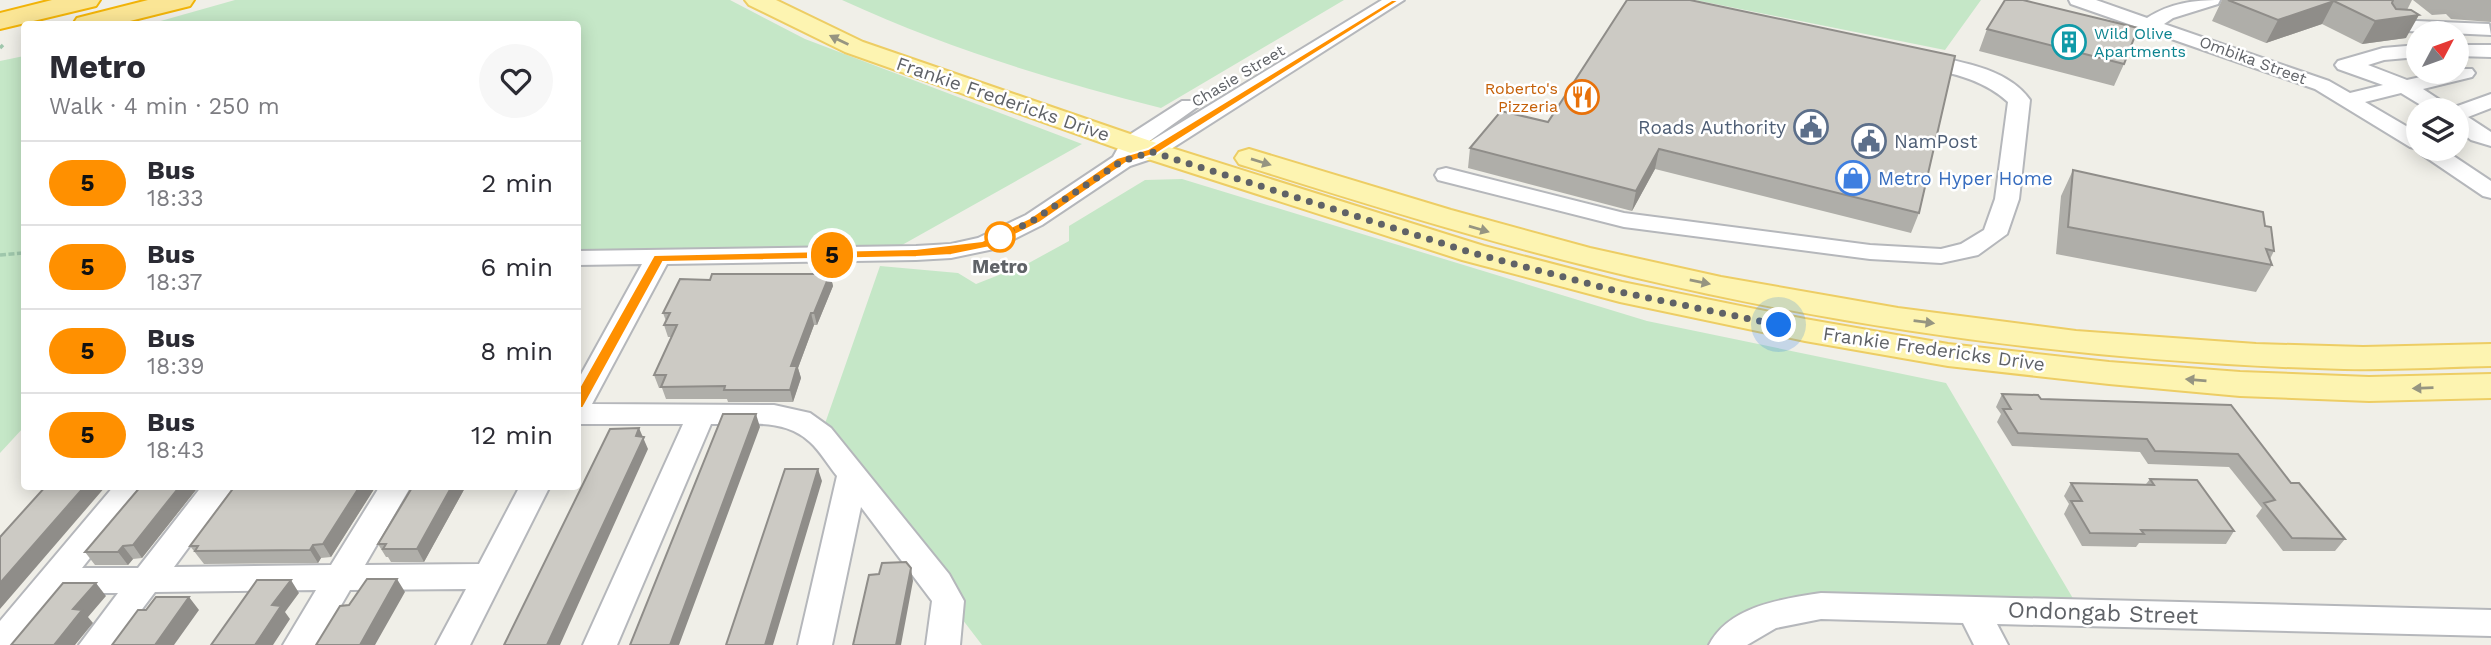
<!DOCTYPE html>
<meta charset="utf-8">
<style>
:root{--surface:#fff;--page:#f7f7f7;--text:#2b2b33;--muted:#7c7c81;--line:#e1e1e2}
body{margin:0;font-family:"Work Sans",sans-serif;background:var(--page);color:var(--text);height:100vh;display:flex;flex-direction:column;font-size:26px;white-space:nowrap}
*{box-sizing:border-box;margin:0}
p{font-size:23px;color:var(--muted)}
.icon{flex:none;width:38px;height:38px;fill:none;stroke:currentColor;stroke-width:2;stroke-linecap:round;stroke-linejoin:round}
.map{position:relative;flex:1;overflow:hidden}
.sheet{position:absolute;left:21px;top:21px;width:560px;height:469px;display:flex;flex-direction:column;background:var(--surface);border-radius:7px;box-shadow:0 4px 18px #0003}
.sheet>*{flex:none}
.badge{padding:0 14px;border-radius:23px;font-size:24px;line-height:46px}
.needle{width:46px;rotate:49deg}
.tools{position:absolute;left:2406px;top:21px;display:grid;gap:14px}
.tools a{display:grid;place-items:center;width:63px;height:63px;border-radius:50%;background:var(--surface);box-shadow:0 4px 18px #0003;font-size:35px}
.you{position:absolute;width:35px;height:35px;margin:-18px;border:5px solid #fff;border-radius:50%;background:#1a73e8;box-shadow:0 0 0 10px #1a73e833}
.map>.badge{position:absolute;translate:-50% -50%;box-shadow:0 0 0 4px #fff}
.round{display:grid;place-items:center;flex:none;width:74px;height:74px;border-radius:37px;background:var(--page)}
.summary{display:flex;align-items:center;justify-content:space-between;height:119px;padding:0 28px}
h1{font-size:33px;font-weight:700;line-height:52px}
ul{padding:0;list-style:none}
li{display:flex;align-items:center;gap:21px;height:84px;padding:0 28px;border-top:2px solid var(--line)}
li div{flex:1}
li b{display:block;font-size:26px}
li em{font-style:normal}
li .badge{min-width:77px;font-weight:700;text-align:center}
.map>svg:first-child{display:block}
.green{fill:#c5e7c7}
.lines{fill:none;stroke-linecap:round;stroke-linejoin:round}
.minor-casing{stroke:#b5b7bb;stroke-width:4}
.major-casing{stroke:#edcd64;stroke-width:4}
.highway-casing{stroke:#f1b308;stroke-width:4}
.path{stroke:#9fc7ac;stroke-width:3.5;stroke-dasharray:6 2.5;stroke-linecap:butt}
.minor{fill:#fff;fill-rule:evenodd}
.major{fill:#fdf4b1;fill-rule:evenodd}
.highway{fill:#fae595;fill-rule:evenodd}
.wall{fill:#afaea9}
.shaded-wall{fill:#8f8d89}
.building{fill:#cccac4;stroke:#8f8d89;stroke-width:2}
.oneway{fill:#969581}
.line{fill:#ff9000;stroke:#fff;stroke-width:2}
.walk{stroke:#5f6267;stroke-width:7;stroke-dasharray:0 12.6}
.stop-dot{fill:#fff;stroke:#ff9000;stroke-width:3.5}
.labels{text-anchor:middle;dominant-baseline:central;stroke-width:5;stroke-linejoin:round;paint-order:stroke}
.far-culture-label{font-size:16px;fill:#0d838f;stroke:#fff;text-anchor:start}
.far-street-label{font-size:16px;fill:#5f6267;stroke:#fff}
.far-food-label{font-size:16px;fill:#c56008;stroke:#fff;text-anchor:end}
.street-label{font-size:19px;fill:#5f6267;stroke:#fff}
.service-label{font-size:19px;fill:#4e5e75;stroke:#fff;text-anchor:end}
.shop-label{font-size:19px;fill:#366cbe;stroke:#fff;text-anchor:start}
.stop-label{font-size:19px;font-weight:bold;fill:#5f6267;stroke:#fff}
.near-street-label{font-size:23px;fill:#5f6267;stroke:#fff}
</style>
<div class="map">
<svg width="2491" height="645" viewBox="0 0 2491 645">
<rect width="100%" height="100%" fill="#f0efe8"/>
<path class="green" d="M235 0H730L805 39 1082 144 886 254 578 257V24H150Z
M842 0H1344L1161 108C1050 80 947 48 842 0Z
M1695 0H1981L1945 50Z
M24 56V427L0 453V61Z
M1182 179 1647 321 1946 383 2081 612 1821 606 1726 645H982L821 435 880 266 958 273 976 284 1027 264 1069 241V226L1145 180Z"/>
<g class="lines">
<g class="minor-casing">
<path id="minor" d="M1382 0H1404L1160 156 1130 166 1042 225 994 249 951 258 916 260 667 264 592 404 774 405 810 413 831 428 949 574 964 601 960 645H926L932 601 861 507 832 645H798L837 476C828 465 820 451 810 442 784 417 744 425 711 424L617 645H583L683 424H578V380L642 264 578 265V251L916 246 951 244 978 238 1026 215 1113 157 1123 139 1182 101H1196L1200 105 1141 147Z
M2069 0H2096L2147 18C2170 3 2194 0 2220 0L2218 4 2173 18 2164 24 2329 81 2350 93 2383 85 2338 69 2335 65 2338 61 2383 48 2418 45V57L2384 60 2368 65 2407 80 2443 72H2457V69H2472L2475 73 2472 77 2423 89 2452 108 2491 94V108L2468 117 2491 132V146L2471 140 2457 129V110H2429L2401 93 2365 102 2418 133V149H2443L2491 181V198L2483 196 2421 154 2418 149 2410 147 2315 89 2071 4Z
M2392 20 2489 24 2491 35 2385 30 2382 26Z
M2462 45H2491V57L2457 56V46Z
M1920 54C1956 61 2007 67 2030 100L2019 199 2007 234 1978 255 1941 263 1870 259 1624 227 1438 180 1435 175 1438 170 1446 168 1624 213 1870 245 1941 249 1961 244 1984 230 1995 199 2008 102C1981 77 1947 73 1913 64L1910 60 1913 56Z
M114 486H147L82 568H138L202 486H234L174 567 331 565 380 486H411L365 565 479 564 520 486H550L470 645H436L466 589 350 590 318 645H283L316 590 155 592 115 645H79L118 593H62L20 645H0V621Z
M1821 593 2491 610V636L1997 624 2008 645H1974L1963 623 1821 619 1776 628 1747 645H1709C1729 606 1782 599 1821 593Z"/>
</g>
<g class="major-casing">
<path id="major" d="M745 0H776L863 42 1162 145 1484 246 1622 282 1805 319 1948 344 2109 362 2240 372 2369 377 2491 374V398L2369 401 2240 396 2109 384 1948 366 1805 341 1620 302 1462 260 1142 157 845 52 749 5Z
M1249 149 1451 210 1590 248 1721 277 1898 308 2076 331 2256 344 2363 347 2491 344V366C2442 367 2393 370 2344 369 2104 363 1866 332 1633 277 1500 246 1370 205 1239 164L1235 158 1239 152Z"/>
</g>
<g class="highway-casing">
<path id="highway" d="M52 0H100L96 6 0 29V13Z
M148 0H194L190 6 118 24H73L77 18Z"/>
</g>
<path class="path" d="M0 48 3 45
M0 255 24 253"/>
<use href="#minor" class="minor"/>
<use href="#major" class="major"/>
<use href="#highway" class="highway"/>
</g>
<path class="wall" d="M2222 0H2412L2407 10 2406 38 2362 44 2322 24 2266 43 2212 21Z
M2413 0H2491V22L2451 19 2446 14 2432 15Z
M1987 29 2124 64 2114 86 1979 51Z
M1501 111 1919 213 1911 233 1655 169 1632 211 1468 168 1470 148Z
M2073 170 2265 226 2274 251 2270 259 2272 265 2256 292 2056 254 2061 196Z
M830 274 833 286 817 325H814L798 368 801 378 793 402H728L727 399H666L662 388H659L654 375 672 337H668L664 325 666 321 663 313 710 280Z
M2002 394 2041 399 2231 405 2291 483 2345 539 2335 551H2283L2256 516 2262 508 2229 467 2148 464 2140 452 2012 446 1997 422 2001 414 1996 407Z
M2150 479 2234 531 2226 544 2139 543 2136 547 2082 546 2064 514 2069 504 2064 496 2071 483 2146 484Z
M141 486H199L142 558 133 559 128 565H95L85 552Z
M235 486H376L331 557 321 558 318 563 204 564 190 546Z
M466 486 424 562H391L388 557H386L378 544Z"/>
<path class="shaded-wall" d="M2334 1 2322 24 2266 43 2278 20Z
M2419 15 2406 38 2362 44 2375 21Z
M1659 149 1655 169 1632 211 1636 191Z
M830 274 833 286 817 325 814 313Z
M578 288 581 296 578 302Z
M811 313 814 325 798 368 801 378 793 402 790 390 791 366Z
M756 414 760 427 679 645H670Z
M639 428 648 449 560 645H547Z
M818 469 822 481 773 645H765Z
M85 486H106L0 609V583Z
M180 486H199L142 558 133 545Z
M360 486H376L331 557 323 544Z
M452 486H466L424 562 417 549Z
M313 545 321 558 318 563 310 550Z
M123 546 133 559 128 565 118 552Z
M911 568 913 581 901 645H896Z
M397 579 405 592 375 645H360Z
M291 580 299 593 285 612 290 619 273 645H255L272 605Z
M96 583 106 596 88 617 93 623 75 645H54L73 609Z
M189 597 199 610 174 645H155Z"/>
<path class="building" d="M1627 0H1690L1955 56 1919 213 1659 149 1636 191 1470 148 1501 111 1548 122Z
M2005 0H2023L2138 28 2124 64 1987 29Z
M2228 0H2393L2392 3 2396 9 2411 10 2419 15 2375 21 2334 1 2278 20Z
M2073 170 2263 212 2265 226 2271 227 2274 251 2266 249 2272 265 2068 227Z
M712 274H830L814 313H811L791 366H797L790 390H724L725 386 661 387 666 375H654L677 325H664L670 313H663L680 279 710 280Z
M2002 394 2038 395 2041 399 2231 405 2291 483H2299L2345 539 2292 538 2264 503 2275 500 2238 454 2155 451 2147 439 2018 433 2003 409H2011Z
M723 414H756L670 645H630Z
M639 428 636 436 644 437 547 645H504L610 429Z
M785 469H818L765 645H726Z
M2150 479 2197 480 2234 531 2141 530 2144 534 2090 533 2071 501H2082L2071 483 2154 485Z
M46 486H85L0 583V537Z
M141 486H180L133 545 123 546 118 552H85Z
M235 486H360L323 544 313 545 310 550 195 551 198 546H190Z
M413 486H452L417 549H383L386 544H378Z
M906 562 911 568 896 645H853L869 575 879 574 882 563Z
M367 579H397L360 645H316L340 606 349 605Z
M257 580H291L272 605 281 606 255 645H211Z
M63 583H96L73 609 82 610 54 645H11Z
M156 597H189L155 645H112L138 610H146Z"/>
<defs><path id="oneway-solid" d="M-6-.8H1V-3.2L6.5 0L1 3.2V.8H-6Z" transform="scale(1.75)"/></defs>
<g class="oneway">
<use href="#oneway-solid" transform="translate(839 40) rotate(-154)"/>
<use href="#oneway-solid" transform="translate(1261 162) rotate(17)"/>
<use href="#oneway-solid" transform="translate(1479 229) rotate(16)"/>
<use href="#oneway-solid" transform="translate(1700 282) rotate(11)"/>
<use href="#oneway-solid" transform="translate(1924 322) rotate(7)"/>
<use href="#oneway-solid" transform="translate(2196 380) rotate(-175)"/>
<use href="#oneway-solid" transform="translate(2423 388) rotate(178)"/>
</g>
<path class="line" d="M1392 0H1400L1156 154 1126 163 1039 223 990 247 951 255 916 257 663 262 583 408H572L570 404 654 255 916 249 982 241 1030 218 1117 158 1148 149Z"/>
<g class="lines">
<path class="walk" d="M1000 237 1034 220 1122 161 1152 152 1473 253 1620 292 1779 325"/>
</g>
<defs>
<g id="building-ring" transform="scale(1.75)"><circle r="9.5" fill="#fff" stroke="#0f9aa8" stroke-width="1.5"/><path d="M-4-6H4V6H1V3H-1V6H-4ZM-2.5-4.3h1.7v1.8h-1.7ZM.8-4.3h1.7v1.8H.8ZM-2.5-1h1.7V.8h-1.7ZM.8-1h1.7V.8H.8Z" fill="#0f9aa8"/></g>
<g id="restaurant-ring" transform="scale(1.75)"><circle r="9.5" fill="#fff" stroke="#e8710a" stroke-width="1.5"/><path d="M-5-6h1v4h1v-4h1v4h1v-4h1v5L-1.5 .5V6h-2V.5L-5-1ZM5-6V6H3V1.5H1.5Q1.5-4 5-6Z" fill="#e8710a"/></g>
<g id="civic-ring" transform="scale(1.75)"><circle r="9.5" fill="#fff" stroke="#5c6f8a" stroke-width="1.5"/><path d="M-.6-6.5H3V-4.5H.6V-3L4-1V1h2V6H-6V1h2V-1L-.6-3ZM-1.2 2.5V6h2.4V2.5Z" fill="#5c6f8a"/></g>
<g id="shop-ring" transform="scale(1.75)"><circle r="9.5" fill="#fff" stroke="#3f7fe0" stroke-width="1.5"/><path d="M-5-2.5h2.3a2.7 3.5 0 0 1 5.4 0H5L5.5 6h-11ZM-1.5-2.5h3a1.5 2.3 0 0 0-3 0Z" fill="#3f7fe0"/></g>
</defs>
<g fill-rule="evenodd">
<use href="#building-ring" x="2069" y="42"/>
<use href="#restaurant-ring" x="1582" y="97"/>
<use href="#civic-ring" x="1811" y="127"/>
<use href="#civic-ring" x="1869" y="141"/>
<use href="#shop-ring" x="1853" y="178"/>
</g>
<circle class="stop-dot" cx="1000" cy="237" r="14"/>
<g class="labels">
<g class="far-culture-label">
<text x="2094" y="33">Wild Olive<tspan x="2094" dy="18">Apartments</tspan></text>
</g>
<g class="far-street-label">
<text transform="translate(2253 60) rotate(20)">Ombika Street</text>
<text transform="translate(1238 76) rotate(-31)">Chasie Street</text>
</g>
<g class="far-food-label">
<text x="1558" y="88">Roberto's<tspan x="1558" dy="18">Pizzeria</tspan></text>
</g>
<g class="street-label">
<text transform="translate(1003 99) rotate(19)">Frankie Fredericks Drive</text>
<text transform="translate(1934 349) rotate(8)">Frankie Fredericks Drive</text>
</g>
<g class="service-label">
<text x="1786" y="127">Roads Authority</text>
<text x="1894" y="141" text-anchor="start">NamPost</text>
</g>
<g class="shop-label">
<text x="1878" y="178">Metro Hyper Home</text>
</g>
<g class="stop-label">
<text x="1000" y="266">Metro</text>
</g>
<g class="near-street-label">
<text transform="translate(2103 613) rotate(2)">Ondongab Street</text>
</g>
</g>
</svg>
<div class="tools">
<a><svg class="needle" viewBox="-14 -14 28 28"><path d="M0-13l5 13h-10z" fill="#e53935"/><path d="M0 13l5-13h-10z" fill="#7c7c81"/></svg></a>
<a><svg class="icon" aria-label="layers" viewBox="0 0 24 24"><path d="M12 4l9 5-9 5-9-5zM3 14l9 5 9-5"/></svg></a>
</div>
<div class="you" style="left:1779px;top:325px"></div>
<b class="badge" style="left:832px;top:255px;background:#ff9000;color:#111">5</b>
<section class="sheet">
<div class="summary"><div><h1>Metro</h1><p>Walk · 4 min · 250 m</p></div><a class="round"><svg class="icon" aria-label="heart" viewBox="0 0 24 24"><path d="M12 20l-8-8c-3-5 5-10 8-4 3-6 11-1 8 4z"/></svg></a></div>
<ul>
<li><span class="badge" style="background:#ff9000;color:#111">5</span><div><b>Bus</b><p>18:33</p></div><em>2 min</em></li>
<li><span class="badge" style="background:#ff9000;color:#111">5</span><div><b>Bus</b><p>18:37</p></div><em>6 min</em></li>
<li><span class="badge" style="background:#ff9000;color:#111">5</span><div><b>Bus</b><p>18:39</p></div><em>8 min</em></li>
<li><span class="badge" style="background:#ff9000;color:#111">5</span><div><b>Bus</b><p>18:43</p></div><em>12 min</em></li>
</ul>
</section>
</div>
